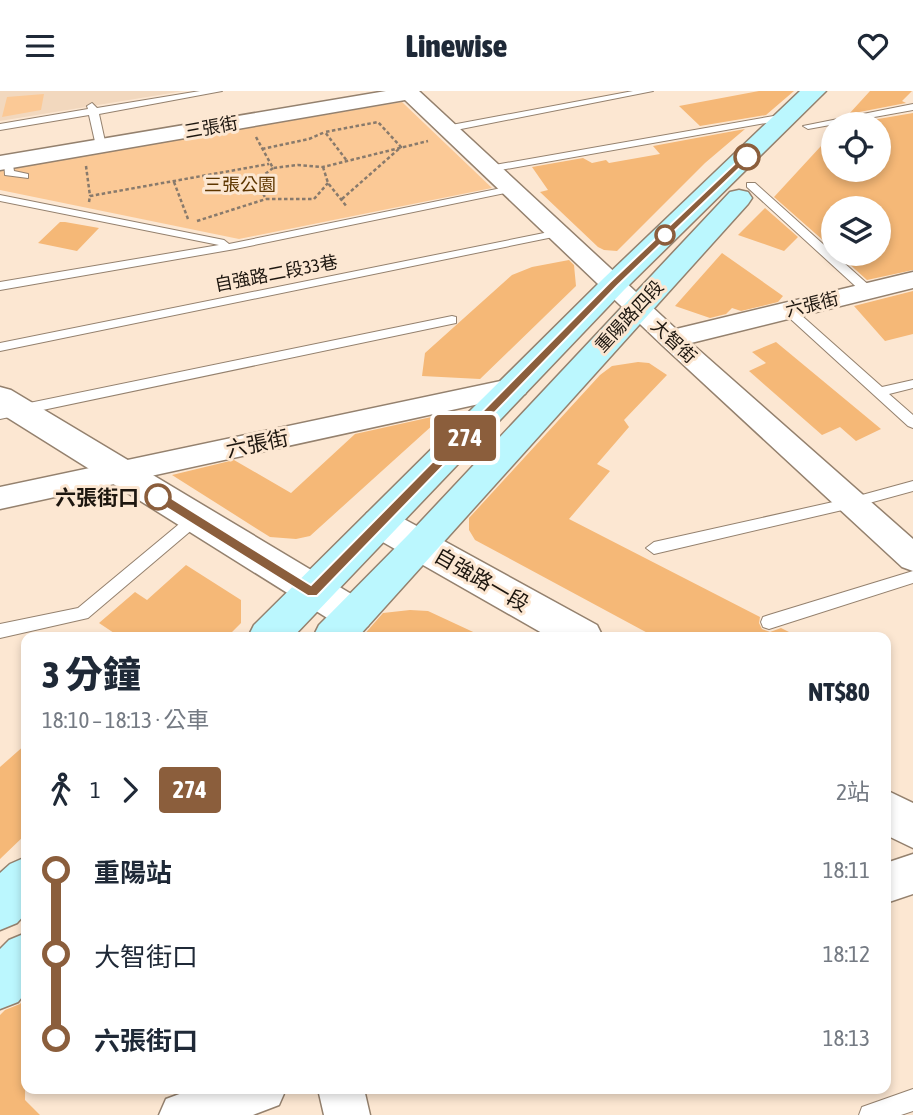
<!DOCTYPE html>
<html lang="zh-TW">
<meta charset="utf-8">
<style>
:root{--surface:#fff;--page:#f6f6f7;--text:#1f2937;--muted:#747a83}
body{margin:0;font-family:"Asap Condensed","Noto Sans TC",sans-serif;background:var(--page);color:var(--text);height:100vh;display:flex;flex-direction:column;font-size:26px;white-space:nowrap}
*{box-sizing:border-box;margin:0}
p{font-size:23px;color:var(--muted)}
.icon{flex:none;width:38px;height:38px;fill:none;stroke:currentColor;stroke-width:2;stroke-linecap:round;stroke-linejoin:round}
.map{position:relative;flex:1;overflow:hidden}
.drawer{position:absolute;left:21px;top:541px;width:870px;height:462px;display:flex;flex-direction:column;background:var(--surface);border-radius:14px;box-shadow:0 4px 10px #0003}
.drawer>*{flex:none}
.badge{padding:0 14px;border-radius:5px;font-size:24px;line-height:46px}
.controls{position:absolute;left:821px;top:21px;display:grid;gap:14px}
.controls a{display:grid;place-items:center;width:70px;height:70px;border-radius:50%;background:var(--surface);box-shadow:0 4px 10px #0003;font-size:35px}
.map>.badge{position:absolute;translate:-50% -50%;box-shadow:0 0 0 4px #fff}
.legs{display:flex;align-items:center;gap:10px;height:77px;padding:0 21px;font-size:23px}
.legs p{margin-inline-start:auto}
.summary{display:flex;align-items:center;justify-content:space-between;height:119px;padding:0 21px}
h1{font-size:38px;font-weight:800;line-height:52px}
ul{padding:0 21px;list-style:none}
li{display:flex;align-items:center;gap:24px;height:84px;font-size:26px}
li i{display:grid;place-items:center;width:10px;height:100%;margin:0 9px;background:currentColor}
li i::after{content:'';width:18px;height:18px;margin:-9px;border:5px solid;border-radius:50%;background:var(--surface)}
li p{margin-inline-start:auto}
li:first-child i{background:linear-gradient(#0000 50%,currentColor 0)}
li:last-child i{background:linear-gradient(currentColor 50%,#0000 0)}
header{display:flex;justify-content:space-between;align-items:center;height:91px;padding:0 21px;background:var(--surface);font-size:32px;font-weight:800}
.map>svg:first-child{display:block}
.built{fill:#f2d8be}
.green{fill:#fbc996}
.building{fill:#f5b877}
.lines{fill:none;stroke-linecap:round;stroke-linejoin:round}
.service-casing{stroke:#94816e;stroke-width:2}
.minor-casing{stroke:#94816e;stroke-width:3}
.tertiary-casing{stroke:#94816e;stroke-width:3}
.secondary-casing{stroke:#94816e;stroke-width:3}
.path{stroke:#887a6c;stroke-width:2.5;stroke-dasharray:3.5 2.5;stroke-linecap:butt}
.service{fill:#fff;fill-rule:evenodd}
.minor{fill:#fff;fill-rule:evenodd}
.tertiary{fill:#fff;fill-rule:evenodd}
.secondary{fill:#bbf7fe;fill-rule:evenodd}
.line-1{fill:#8b5e3c;stroke:#fff;stroke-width:2}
.stop-1-dot{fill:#fff;stroke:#8b5e3c;stroke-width:3.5}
.labels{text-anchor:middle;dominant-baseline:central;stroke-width:6;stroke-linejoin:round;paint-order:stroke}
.far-street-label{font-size:18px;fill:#1d160f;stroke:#fce7d2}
.far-park-label{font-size:18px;fill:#5d3600;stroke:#fce7d2}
.street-label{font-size:21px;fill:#1d160f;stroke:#fce7d2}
.stop-label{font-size:21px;font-weight:bold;fill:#1d160f;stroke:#fce7d2;text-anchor:end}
</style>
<header><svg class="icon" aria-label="menu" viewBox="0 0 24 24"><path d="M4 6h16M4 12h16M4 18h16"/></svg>Linewise<svg class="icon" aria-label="heart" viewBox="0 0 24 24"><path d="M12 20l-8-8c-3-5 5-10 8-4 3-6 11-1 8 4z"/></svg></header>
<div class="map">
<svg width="913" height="1024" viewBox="0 0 913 1024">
<rect width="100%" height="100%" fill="#fce7d2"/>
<path class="built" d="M0 0H184L0 30Z"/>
<path class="green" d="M44 3 41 19 2 26 7 6Z
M402 11 492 97 239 148 0 99V78Z"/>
<path class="building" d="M759 0H794L766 24 700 35 679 15Z
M870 0H912L902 10 906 12 849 23Z
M913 22V179L867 189 846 170 878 163V117H833V158L774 106 833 42V79H878V33H849Z
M745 38 705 72 617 160 604 159 598 156 540 101 548 99 532 76 583 67 592 72 606 69 609 72 660 63 653 55Z
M765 117 798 146 784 160 738 144Z
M60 131H65L99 137 77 160 38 152Z
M722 162 783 205 778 211 741 220 732 217 726 223 710 227 675 215Z
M569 169 574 174 576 195 480 288 422 285 425 262 512 184 532 176Z
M913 200V243L885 250 854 215Z
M776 251 881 338 856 350 840 336 822 344 749 280 766 272 752 261Z
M638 271 649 272 667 284 624 329 629 336 597 373 610 380 569 428 760 526 759 532 762 538 770 541 781 537 799 546H655L475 449 469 439V427L600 284 612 275Z
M445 323 310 445 296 448 270 446 172 384 234 369 291 402 355 343Z
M186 474 241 509V532L227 546H120L99 532 135 501 147 509Z
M410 519 428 520 484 546H362L383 522Z
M26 653V743L0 768V676Z
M26 905 25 1009 40 1024H0V924L5 919 20 913Z"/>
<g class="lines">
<g class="service-casing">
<path id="service" d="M200 0H222L99 23 106 55 101 58 96 55 89 24 0 39V33L88 18 87 15 92 12 97 17Z
M633 0H653L446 41 441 38 446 35Z
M913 13V19L808 38 803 35Z
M791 22 796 25 794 27 489 81 484 78 489 75Z
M4 69H12L14 80 28 83V87L5 84Z
M747 92H755L872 197V203H864L747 96Z
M511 95 515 96V100L235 158 0 199V191L219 154 0 110V104L224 149 229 153Z
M559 139 565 142 563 144 0 260V252Z
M788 215 792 216 882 296 913 289V297L889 303 913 324V337L908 335 784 222V216Z
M452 225 456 226V232L0 328V318Z
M913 390V400L851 417 654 463 646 457 654 451 851 407Z
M195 422 200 424 202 428 200 432 88 527 0 547V533L78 517 190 424Z
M913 480V492L769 538 763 536 761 531 763 526 769 524Z
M913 998V1020L901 1024H859L862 1016Z"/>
</g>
<g class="minor-casing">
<path id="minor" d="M386 0H419L676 238 913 181V197L691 252 913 448V480L902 476 662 254 405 9 0 79V65Z
M515 287 525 289 529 296 525 303 0 418V396Z
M913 763V803L886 812V772Z
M193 998H286L279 1014 253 1024H159L166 1008Z
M318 998H364L370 1024H324Z"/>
</g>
<g class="tertiary-casing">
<path id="tertiary" d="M0 296 11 299 368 513 373 524 368 535 354 540 340 535 0 322Z
M380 418 393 422 597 534 603 546H549L367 442 362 432 367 422Z
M886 699 913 712V757L886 744Z"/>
</g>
<g class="secondary-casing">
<path id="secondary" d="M800 0H826L624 199 293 546H248L254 534 604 187Z
M739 99 748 101 752 107 748 113 358 546H313L319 534 408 444 730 101Z
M26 766V822L17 832 0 839V782L10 773Z
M26 842V901L18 911 0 918V858L9 849Z"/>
</g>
<path class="path" d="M256 46 273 77 298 74 323 76 428 50
M262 58 309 48 325 41
M86 75 90 105
M323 76 328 92 347 116
M273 77 256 90 266 108H314L328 92
M174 91 188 128
M342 108 401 56 378 31 325 41 347 70
M89 111 90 105 269 73
M197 130 266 108"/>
<use href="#service" class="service"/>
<use href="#minor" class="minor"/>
<use href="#tertiary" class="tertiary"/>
<use href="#secondary" class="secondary"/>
</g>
<path class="line-1" d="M744 64 751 66 617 195 317 505H308L154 409V402H163L311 494 610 191Z"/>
<g class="stop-1-dot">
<circle cx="747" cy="66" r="12"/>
<circle cx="665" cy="144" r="9"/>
<circle cx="158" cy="406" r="12"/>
</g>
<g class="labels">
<g class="far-street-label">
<text transform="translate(211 36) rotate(-10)">三張街</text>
<text transform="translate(276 182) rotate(-11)">自強路二段33巷</text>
<text transform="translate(812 213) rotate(-14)">六張街</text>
<text transform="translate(629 225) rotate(-47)">重陽路四段</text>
<text transform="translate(674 250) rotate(43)">大智街</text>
</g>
<g class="far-park-label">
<text x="240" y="93">三張公園</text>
</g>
<g class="street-label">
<text transform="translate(257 352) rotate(-12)">六張街</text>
<text transform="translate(482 488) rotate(30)">自強路一段</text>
</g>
<g class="stop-label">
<text x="139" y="406">六張街口</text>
</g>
</g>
</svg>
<div class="controls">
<a><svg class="icon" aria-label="locate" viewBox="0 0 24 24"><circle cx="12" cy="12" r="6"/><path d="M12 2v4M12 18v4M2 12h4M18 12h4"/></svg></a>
<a><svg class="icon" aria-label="layers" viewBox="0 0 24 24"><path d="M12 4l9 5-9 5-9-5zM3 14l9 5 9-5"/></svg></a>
</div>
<b class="badge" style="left:465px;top:347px;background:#8b5e3c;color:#fff">274</b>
<section class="drawer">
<div class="summary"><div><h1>3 分鐘</h1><p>18:10 – 18:13 · 公車</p></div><b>NT$80</b></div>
<div class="legs"><svg class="icon" aria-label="walk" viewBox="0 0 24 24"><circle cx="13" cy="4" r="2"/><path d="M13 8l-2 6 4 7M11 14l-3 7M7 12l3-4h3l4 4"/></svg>1<svg class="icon" aria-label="forward" viewBox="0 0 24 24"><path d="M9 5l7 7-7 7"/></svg><b class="badge" style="background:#8b5e3c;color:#fff">274</b><p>2站</p></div>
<ul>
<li><i style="color:#8b5e3c"></i><b>重陽站</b><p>18:11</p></li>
<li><i style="color:#8b5e3c"></i><span>大智街口</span><p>18:12</p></li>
<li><i style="color:#8b5e3c"></i><b>六張街口</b><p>18:13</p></li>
</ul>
</section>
</div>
